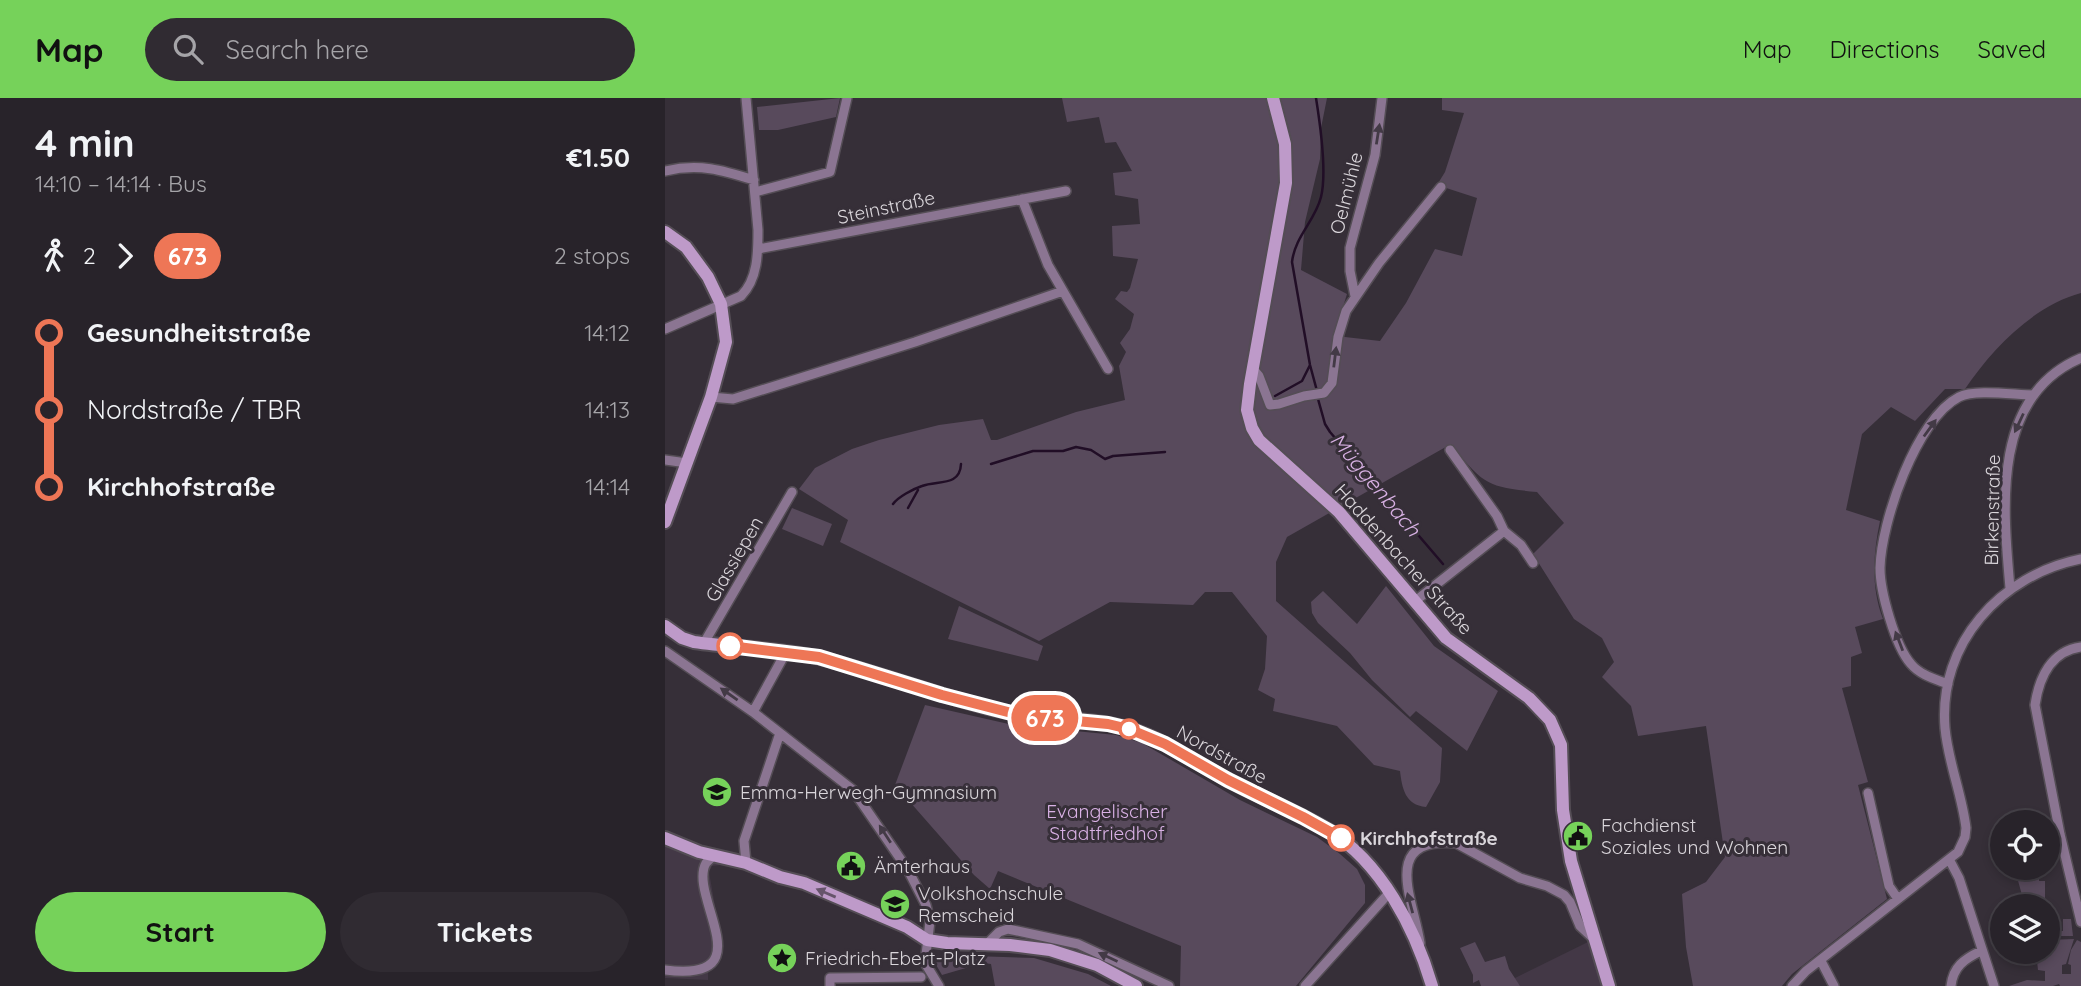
<!DOCTYPE html>
<meta charset="utf-8">
<style>
:root{--surface:#28232a;--page:#302b32;--text:#f1f3f6;--muted:#a5a4a8;--line:#444047;--accent:#76d25a}
body{margin:0;font-family:Quicksand,sans-serif;background:var(--page);color:var(--text);height:100vh;display:flex;flex-direction:column;font-size:26px;white-space:nowrap}
*{box-sizing:border-box;margin:0}
p{font-size:23px;color:var(--muted)}
.icon{flex:none;width:38px;height:38px;fill:none;stroke:currentColor;stroke-width:2;stroke-linecap:round;stroke-linejoin:round}
.map{position:relative;flex:1;overflow:hidden}
.details{display:flex;flex-direction:column;background:var(--surface);width:665px}
.details>*{flex:none}
.badge{padding:0 14px;border-radius:23px;font-size:24px;line-height:46px}
.fabs{position:absolute;left:1325px;top:712px;display:grid;gap:14px}
.fabs a{display:grid;place-items:center;width:70px;height:70px;border-radius:50%;background:var(--surface);box-shadow:0 4px 10px #0003,0 0 0 2px var(--line);font-size:35px}
.map>.badge{position:absolute;translate:-50% -50%;box-shadow:0 0 0 4px #fff}
.legs{display:flex;align-items:center;gap:10px;height:77px;padding:0 35px;font-size:23px}
.legs p{margin-inline-start:auto}
.head{display:flex;align-items:center;justify-content:space-between;height:119px;padding:0 35px}
h1{font-size:38px;font-weight:700;line-height:52px}
.action{display:flex;gap:14px;margin-top:auto;padding:14px 35px}
.action a{flex:1;height:80px;border-radius:42px;background:var(--accent);color:#111;font-size:28px;font-weight:700;line-height:80px;text-align:center}
.action a+a{background:var(--page);color:var(--text)}
ul{padding:0 35px;list-style:none}
li{display:flex;align-items:center;gap:24px;height:77px;font-size:26px}
li i{display:grid;place-items:center;width:10px;height:100%;margin:0 9px;background:currentColor}
li i::after{content:'';width:18px;height:18px;margin:-9px;border:5px solid;border-radius:50%;background:var(--surface)}
li p{margin-inline-start:auto}
li:first-child i{background:linear-gradient(#0000 50%,currentColor 0)}
li:last-child i{background:linear-gradient(currentColor 50%,#0000 0)}
header{display:flex;align-items:center;gap:42px;box-sizing:border-box;height:98px;padding:0 35px;background:var(--accent);color:#111}
header strong{font-size:33px}
nav{display:flex;gap:38px;margin-inline-start:auto;font-size:24px}
.search{width:490px;height:63px;background:var(--page);display:flex;align-items:center;gap:18px;box-sizing:border-box;padding:0 24px;border-radius:38px;color:var(--muted);font-size:26px}
main{display:flex;flex:1;min-height:0}
.map>svg:first-child{display:block}
.built{fill:#433846}
.green{fill:#584a5c}
.lines{fill:none;stroke-linecap:round;stroke-linejoin:round}
.stream{stroke:#210e26;stroke-width:2.5}
.street-casing{stroke:#544d55;stroke-width:12}
.secondary-casing{stroke:#544d55;stroke-width:16}
.street{stroke:#8b7592;stroke-width:9}
.secondary{stroke:#be9ac9;stroke-width:12}
.oneway{fill:#433a46}
.oneway2{fill:#66546b}
.line-1-casing{stroke:#fff;stroke-width:16}
.line-1{stroke:#ee7656;stroke-width:10}
.stop-1-dot{fill:#fff;stroke:#ee7656;stroke-width:3.5}
.labels{text-anchor:middle;dominant-baseline:central;stroke-width:6;stroke-linejoin:round;paint-order:stroke}
.street-label{font-size:19px;fill:#dad6db;stroke:#362f38}
.poi-label{font-size:19px;fill:#dad6db;stroke:#362f38;text-anchor:start}
.park-label{font-size:19px;fill:#d9b1e5;stroke:#362f38}
.stop-label{font-size:19px;font-weight:bold;fill:#dad6db;stroke:#362f38;text-anchor:start}
.water-label{font-size:21px;font-style:italic;fill:#d8b1e4;stroke:#362f38}
</style>
<header>
<strong>Map</strong>
<div class="search"><svg class="icon" aria-label="search" viewBox="0 0 24 24"><circle cx="10" cy="10" r="6"/><path d="M15 15l6 6"/></svg>Search here</div>
<nav><a>Map</a><a>Directions</a><a>Saved</a></nav>
</header>
<main>
<section class="details">
<div class="head"><div><h1>4 min</h1><p>14:10 – 14:14 · Bus</p></div><b>€1.50</b></div>
<div class="legs"><svg class="icon" aria-label="walk" viewBox="0 0 24 24"><circle cx="13" cy="4" r="2"/><path d="M13 8l-2 6 4 7M11 14l-3 7M7 12l3-4h3l4 4"/></svg>2<svg class="icon" aria-label="forward" viewBox="0 0 24 24"><path d="M9 5l7 7-7 7"/></svg><b class="badge" style="background:#ee7656;color:#fff">673</b><p>2 stops</p></div>
<ul>
<li><i style="color:#ee7656"></i><b>Gesundheitstraße</b><p>14:12</p></li>
<li><i style="color:#ee7656"></i><span>Nordstraße / TBR</span><p>14:13</p></li>
<li><i style="color:#ee7656"></i><b>Kirchhofstraße</b><p>14:14</p></li>
</ul>
<div class="action"><a>Start</a><a>Tickets</a></div>
</section>
<div class="map">
<svg width="1416" height="888" viewBox="0 0 1416 888">
<rect width="100%" height="100%" fill="#362f38"/>
<path class="built" d="M0 746 56 767 47 768 44 774 58 854 53 866 43 873V882L0 880Z
M923 844 937 888H843L842 884Z"/>
<path class="green" d="M175 0 171 19 113 32H94L92 9Z
M397 0H662L656 30 655 61 640 124 636 172 682 196 670 234 680 239 715 243 741 205 770 151 797 158 812 100 772 87 780 74 799 15 777 12V0H1416V195C1368 208 1327 251 1300 291H1280L1250 323 1226 309 1197 336 1181 412 1215 423C1208 456 1206 490 1218 521L1190 529 1197 555 1186 559V588L1177 590 1203 684 1193 687 1222 801 1127 876 1117 888H1028L1021 849 1017 796 1041 784 1060 759 1041 628 973 638 966 608 937 579 949 564 937 540 909 521 868 456 899 425 872 394C821 389 818 386 786 346L622 439 611 464V503L777 650 775 684 761 709C740 707 737 690 735 673L709 667 672 628 608 613 610 601 593 592 600 571 602 538 567 494H540L528 507 445 504 374 543 175 444 183 422 134 391 150 370 187 351 214 342 274 327 318 321 326 342H332L411 314 460 302 454 268 461 254 455 245 465 231 469 216 450 201 456 193 462 194 465 190 473 161 448 158 447 128 475 126 473 101 450 97 448 75 467 73 451 44 440 45 434 19 402 24Z
M127 410 167 426 158 448 117 431Z
M721 488 769 548 833 593 802 653 751 613 745 619 707 582 685 555 653 525 647 515 646 504 658 493 692 526Z
M294 508 378 548 373 563 283 541Z
M260 607 348 627 451 637 477 645 575 702 652 739 675 756 692 771 700 787V805L631 888H515L516 848 333 773 325 791 309 777 230 687Z
M1352 770H1374V783H1380V806H1386V833H1398V821H1406L1408 838H1383L1382 808H1360L1352 779 1354 778Z
M1409 841 1401 866 1397 867V876H1406V867L1403 866 1406 852 1412 842 1416 844V888H1395L1394 886 1388 888H1344L1362 882 1380 883V873L1373 872 1371 854H1382L1383 842Z
M810 844 820 864 840 858 844 871 855 888H816L814 882 808 885V877L795 850Z
M279 857 369 860 423 876 446 888H330L326 866 318 865 277 877 270 865 272 860H279Z"/>
<g class="lines">
<path class="stream" d="M651 0C655 25 662 75 656 99 650 123 630 138 627 164L645 267 652 293
M610 298 637 283 645 267
M653 301 660 326 665 334 778 466
M326 366 368 353H398L411 349 426 352 440 361 448 358 500 354
M228 406C233 399 248 391 257 388 272 382 295 389 296 366
M243 410 253 392"/>
<g class="street-casing">
<path id="street" d="M0 73C34 65 57 72 89 82
M90 94 165 74 182 0
M357 101 383 167 443 271
M93 151 401 93
M690 198 685 173V150L710 57 717 0
M0 231 76 198C93 181 93 155 93 132L81 0
M588 271 594 278 605 307 614 306 639 298 659 295 667 285 673 239 681 213 714 165 776 89
M46 299 68 301 250 244 398 193
M0 362 22 365
M839 433 856 447 868 465
M1345 490C1338 410 1326 298 1416 260
M749 504 839 433 832 418 785 352
M39 545 127 394
M1416 549C1386 553 1374 580 1370 607L1395 736 1416 824
M0 553 88 614 188 692 243 772 261 807 265 823 260 865 274 888
M1283 586C1270 581 1255 577 1246 566 1230 548 1215 493 1215 470 1216 425 1251 321 1294 299 1310 291 1350 297 1369 297
M88 614 121 554
M1203 695 1224 788 1233 801
M1285 763 1294 780 1329 888
M81 765 79 743 115 635
M755 845C749 803 714 738 791 745L855 780 882 788 899 797 905 804 915 828 929 841
M321 847 334 834 343 831 413 846 504 888
M1156 863 1169 888
M0 872C101 885 22 798 41 765 42 764 48 758 49 757
M165 888V880L256 879
M640 888 724 795
M1127 888 1141 873 1293 754 1300 739 1301 730C1297 696 1283 664 1280 630 1273 545 1336 477 1416 461
M1286 888C1288 869 1299 861 1316 853"/>
</g>
<g class="secondary-casing">
<path id="secondary" d="M608 0 620 46 621 85 585 286 582 312 587 330 594 342 674 414 781 540 864 600 885 622 896 647 898 712 906 763 944 888
M0 134 21 149 43 179 56 206 61 244 46 299 0 424
M0 528 17 540 29 544C71 550 114 550 155 560 212 574 267 595 323 610 369 622 421 618 465 631 500 642 531 665 563 682 596 700 631 713 663 732 716 764 750 830 767 888
M0 740 34 754 81 765 115 779 139 785 242 829 262 842 282 845 345 847 385 852 432 867 471 888"/>
</g>
<use href="#street" class="street"/>
<use href="#secondary" class="secondary"/>
</g>
<defs><path id="oneway-solid" d="M-6-.8H1V-3.2L6.5 0L1 3.2V.8H-6Z" transform="scale(1.75)"/></defs>
<g class="oneway">
<use href="#oneway-solid" transform="translate(713 36) rotate(-81)"/>
<use href="#oneway-solid" transform="translate(670 259) rotate(-83)"/>
<use href="#oneway-solid" transform="translate(1354 325) rotate(115)"/>
<use href="#oneway-solid" transform="translate(1265 330) rotate(-54)"/>
<use href="#oneway-solid" transform="translate(1234 543) rotate(-111)"/>
<use href="#oneway-solid" transform="translate(64 596) rotate(-145)"/>
<use href="#oneway-solid" transform="translate(220 736) rotate(-123)"/>
<use href="#oneway-solid" transform="translate(745 805) rotate(-105)"/>
<use href="#oneway-solid" transform="translate(443 859) rotate(-155)"/>
</g>
<use class="oneway2" href="#oneway-solid" transform="translate(161 795) rotate(-157)"/>
<g class="lines">
<g class="line-1-casing">
<path id="line-1" d="M65 548 154 559 277 597 358 618 443 626 464 631 500 646 563 682 638 719 676 740"/>
</g>
<use href="#line-1" class="line-1"/>
</g>
<defs>
<g id="school-disc" transform="scale(1.575)"><circle r="9.5" fill="#76d25a" stroke="#362f38"/><path d="M0-5L7-2L0 1L-7-2ZM-4 1L0 2.5L4 1V4Q0 6-4 4Z" fill="#111"/></g>
<g id="civic-disc" transform="scale(1.575)"><circle r="9.5" fill="#76d25a" stroke="#362f38"/><path d="M-.6-6.5H3V-4.5H.6V-3L4-1V1h2V6H-6V1h2V-1L-.6-3ZM-1.2 2.5V6h2.4V2.5Z" fill="#111"/></g>
<g id="university-disc" transform="scale(1.575)"><circle r="9.5" fill="#76d25a" stroke="#362f38"/><path d="M0-5L7-2L0 1L-7-2ZM-4 1L0 2.5L4 1V4Q0 6-4 4Z" fill="#111"/></g>
<g id="sight-disc" transform="scale(1.575)"><circle r="9.5" fill="#76d25a" stroke="#362f38"/><path d="M0-6L1.8-2.2L6-1.7L2.9 1.2L3.7 5.4L0 3.3L-3.7 5.4L-2.9 1.2L-6-1.7L-1.8-2.2Z" fill="#111"/></g>
</defs>
<g fill-rule="evenodd">
<use href="#school-disc" x="52" y="694"/>
<use href="#civic-disc" x="913" y="738"/>
<use href="#civic-disc" x="186" y="768"/>
<use href="#university-disc" x="230" y="806"/>
<use href="#sight-disc" x="117" y="860"/>
</g>
<g class="stop-1-dot">
<circle cx="65" cy="548" r="12"/>
<circle cx="464" cy="631" r="9"/>
<circle cx="676" cy="740" r="12"/>
</g>
<g class="labels">
<g class="street-label">
<text transform="translate(681 95) rotate(-76)">Oelmühle</text>
<text transform="translate(221 109) rotate(-12)">Steinstraße</text>
<text transform="translate(1327 412) rotate(-89)">Birkenstraße</text>
<text transform="translate(69 461) rotate(-60)">Glassiepen</text>
<text transform="translate(739 461) rotate(48)">Haddenbacher Straße</text>
<text transform="translate(557 656) rotate(29)">Nordstraße</text>
</g>
<g class="poi-label">
<text x="75" y="694">Emma-Herwegh-Gymnasium</text>
<text x="936" y="727">Fachdienst<tspan x="936" dy="22">Soziales und Wohnen</tspan></text>
<text x="209" y="768">Ämterhaus</text>
<text x="253" y="795">Volkshochschule<tspan x="253" dy="22">Remscheid</tspan></text>
<text x="140" y="860">Friedrich-Ebert-Platz</text>
</g>
<g class="park-label">
<text x="442" y="713">Evangelischer<tspan x="442" dy="22">Stadtfriedhof</tspan></text>
</g>
<g class="stop-label">
<text x="695" y="740">Kirchhofstraße</text>
</g>
<g class="water-label">
<text transform="translate(711 386) rotate(50)">Müggenbach</text>
</g>
</g>
</svg>
<div class="fabs">
<a><svg class="icon" aria-label="locate" viewBox="0 0 24 24"><circle cx="12" cy="12" r="6"/><path d="M12 2v4M12 18v4M2 12h4M18 12h4"/></svg></a>
<a><svg class="icon" aria-label="layers" viewBox="0 0 24 24"><path d="M12 4l9 5-9 5-9-5zM3 14l9 5 9-5"/></svg></a>
</div>
<b class="badge" style="left:380px;top:620px;background:#ee7656;color:#fff">673</b>
</div>
</main>
